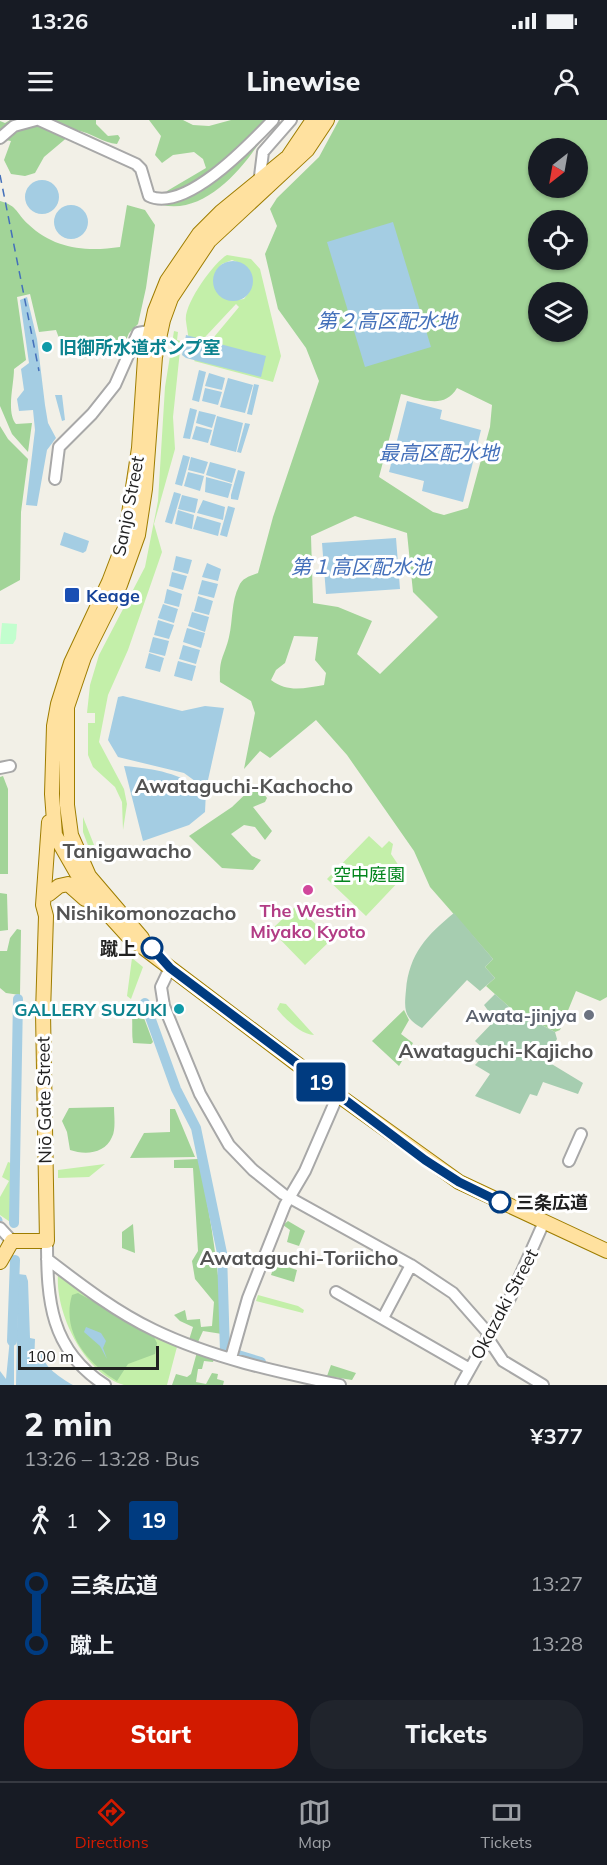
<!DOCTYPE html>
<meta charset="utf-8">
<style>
:root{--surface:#171b24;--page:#20242c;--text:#f1f3f6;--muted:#9ea1a6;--line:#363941;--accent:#d21a00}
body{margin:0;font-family:Mulish,"Noto Sans JP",sans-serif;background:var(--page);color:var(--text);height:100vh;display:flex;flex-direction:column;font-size:22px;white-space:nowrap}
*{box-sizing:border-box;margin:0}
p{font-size:20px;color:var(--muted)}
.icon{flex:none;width:33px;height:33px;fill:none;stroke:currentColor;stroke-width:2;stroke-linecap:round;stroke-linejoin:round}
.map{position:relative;height:1265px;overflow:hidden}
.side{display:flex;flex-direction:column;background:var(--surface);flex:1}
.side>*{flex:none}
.badge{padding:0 12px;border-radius:4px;font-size:21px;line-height:39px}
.needle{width:39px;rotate:211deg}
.buttons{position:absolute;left:528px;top:18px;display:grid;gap:12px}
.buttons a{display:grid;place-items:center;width:60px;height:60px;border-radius:50%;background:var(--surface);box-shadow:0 2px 4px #0004;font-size:30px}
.scale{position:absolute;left:18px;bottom:15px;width:141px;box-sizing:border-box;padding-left:6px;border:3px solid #212121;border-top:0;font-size:16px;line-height:21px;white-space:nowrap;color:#212121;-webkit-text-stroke:4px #fff;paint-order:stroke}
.map>.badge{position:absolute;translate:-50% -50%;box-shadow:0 0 0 3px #fff}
.legs{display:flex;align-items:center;gap:9px;height:66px;padding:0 24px;font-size:20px}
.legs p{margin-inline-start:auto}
.summary{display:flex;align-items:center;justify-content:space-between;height:102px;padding:0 24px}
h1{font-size:33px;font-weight:800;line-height:45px}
.button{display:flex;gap:12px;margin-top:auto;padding:12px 24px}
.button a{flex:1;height:69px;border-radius:24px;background:var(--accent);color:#fff;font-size:24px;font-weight:800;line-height:69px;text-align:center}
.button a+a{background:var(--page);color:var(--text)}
ul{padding:0 24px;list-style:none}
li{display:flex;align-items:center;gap:21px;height:60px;font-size:22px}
li i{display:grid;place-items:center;width:9px;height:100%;margin:0 8px;background:currentColor}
li i::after{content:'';width:15px;height:15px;margin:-8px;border:4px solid;border-radius:50%;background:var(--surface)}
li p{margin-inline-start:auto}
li:first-child i{background:linear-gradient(#0000 50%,currentColor 0)}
li:last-child i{background:linear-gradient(currentColor 50%,#0000 0)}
.status{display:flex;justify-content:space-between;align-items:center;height:42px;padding:0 30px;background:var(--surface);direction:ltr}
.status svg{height:16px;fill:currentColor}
header{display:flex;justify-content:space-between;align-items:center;height:78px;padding:0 24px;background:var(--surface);font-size:27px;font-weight:800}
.dock{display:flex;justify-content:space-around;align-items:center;height:84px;border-top:2px solid var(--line);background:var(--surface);font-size:16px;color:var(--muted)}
.dock a{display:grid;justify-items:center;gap:3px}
.dock .selected{color:var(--accent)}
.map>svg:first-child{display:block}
.grass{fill:#c3efa9;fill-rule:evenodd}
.forest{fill:#a2d498;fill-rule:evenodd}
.cemetery{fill:#a6cdb0}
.park{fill:#c2fece}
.water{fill:#a4cde3}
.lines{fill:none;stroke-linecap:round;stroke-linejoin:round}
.stream{stroke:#a4cde3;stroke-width:3}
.canal{stroke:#a4cde3;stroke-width:10}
.ferry{stroke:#4470ba;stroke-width:1.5;stroke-dasharray:8 6;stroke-linecap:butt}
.minor-casing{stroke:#a8a8a8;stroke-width:14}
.major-casing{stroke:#9e7d00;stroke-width:16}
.minor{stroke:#fff;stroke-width:10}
.major{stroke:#ffe19f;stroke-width:14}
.line-1-casing{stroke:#fff;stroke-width:14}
.line-1{stroke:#003b80;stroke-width:9}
.culture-dot{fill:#0f9aa8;stroke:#fff;stroke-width:2}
.transit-dot{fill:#1a4fb4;stroke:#fff;stroke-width:2}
.hotel-dot{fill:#d1479c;stroke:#fff;stroke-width:2}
.stop-1-dot{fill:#fff;stroke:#003b80;stroke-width:3}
.worship-dot{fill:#6b7280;stroke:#fff;stroke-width:2}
.labels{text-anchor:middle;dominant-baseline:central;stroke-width:6;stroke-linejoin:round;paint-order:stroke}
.culture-label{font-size:18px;font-weight:bold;fill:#0d838f;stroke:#fff;text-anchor:start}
.street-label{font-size:18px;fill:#212121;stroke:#fff}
.transit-label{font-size:18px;font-weight:bold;fill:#164399;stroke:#fff;text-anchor:start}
.park-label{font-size:18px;fill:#03851d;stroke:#fff}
.hotel-label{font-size:18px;font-weight:bold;fill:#b23c85;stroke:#fff}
.stop-label{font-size:18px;font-weight:bold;fill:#212121;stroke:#fff;text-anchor:end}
.worship-label{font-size:18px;font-weight:bold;fill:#5b616d;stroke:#fff;text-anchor:end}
.water-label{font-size:20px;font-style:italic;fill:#4470ba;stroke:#fff}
.neighbourhood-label{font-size:20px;font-weight:bold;fill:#545454;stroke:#fff}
</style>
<div class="status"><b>13:26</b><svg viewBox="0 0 49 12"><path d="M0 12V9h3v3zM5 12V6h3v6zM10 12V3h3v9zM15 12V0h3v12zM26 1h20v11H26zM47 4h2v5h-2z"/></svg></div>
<header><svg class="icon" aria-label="menu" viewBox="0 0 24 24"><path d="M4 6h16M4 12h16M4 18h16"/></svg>Linewise<svg class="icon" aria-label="person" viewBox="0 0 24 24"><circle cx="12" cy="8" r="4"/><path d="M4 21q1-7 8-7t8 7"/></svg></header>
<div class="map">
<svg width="607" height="1265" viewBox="0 0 607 1265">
<rect width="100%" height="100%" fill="#f2f0e7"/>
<path class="grass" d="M227 135 251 139 260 149 281 236 273 262 194 241 239 187 236 184 192 231C189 222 187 209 186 201 183 185 214 142 227 135ZM232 140 244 145 250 171 244 179 237 180 215 153 222 144Z
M174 211 178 212 177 220 181 221 173 297 175 329 154 404 162 432 128 530 108 575 99 622 124 669 127 684 123 710 122 682 115 667 93 647 88 635V603H95V593H87L90 565 99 535 145 447 158 381 165 267Z
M83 697 98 735 92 736 83 712Z
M369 716 382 728 389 721 393 724 391 734 401 749 397 753 402 758 366 796 327 759Z
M296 786 332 819 305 845 271 810Z
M132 838 143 847 131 879 127 876Z
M280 883 286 884 314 915C302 915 285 899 277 889Z
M8 1042 14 1044 13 1104 0 1095V1077L9 1061 2 1057Z
M105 1044 89 1057 58 1058V1050Z
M58 1154 89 1177 178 1223 167 1265C154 1265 136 1265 124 1265 84 1253 55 1193 58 1154Z
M258 1175 298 1186 304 1190 303 1193 256 1181Z"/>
<path class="forest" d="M10 0H96V4L108 16 118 15 120 18 117 24C103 23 92 13 76 10L44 37 35 53 25 56 11 54 4 40 11 21 0 19V1L5 3Z
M149 0H183L193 5 209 6 231 0H273C253 37 210 96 162 85L167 71 206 48 203 39 194 32 173 35 162 43 155 35 161 16Z
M339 0H607V877L600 881 576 871 560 910 555 912 520 893 517 894 486 866 495 858 485 847 493 839 430 767 414 731 347 635 316 600 270 638 260 631 244 649 255 593 251 581 220 562C219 537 224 538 229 517 233 500 231 482 239 466 242 458 250 456 258 453L273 397 319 261 306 228 278 189 265 134 277 106 270 89 277 78 319 37ZM538 28H578V68H538ZM538 100H578V140H538ZM538 172H578V212H538ZM457 268 492 285 490 307 468 388 444 395 433 392 379 357 401 274C422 279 444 290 457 268ZM355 396 407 413 413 472 438 497 380 554 357 534 372 501 338 487 313 483 311 416ZM294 516 318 517 315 540 326 553 324 565C305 568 288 573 271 560L276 550 285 543Z
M0 81C18 86 16 93 28 104 54 129 86 132 120 127L127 85 145 90 155 105 146 168 138 204 129 213 119 237 95 234 89 239 63 229 56 210 39 212 30 174 17 177 26 240 14 249C14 265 6 292 16 304L32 303 28 332 12 314 0 286Z
M0 306 8 319 28 339 21 392 20 460 0 471Z
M3 656 8 669V754H0V657Z
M256 664 267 678 265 682 253 687 272 711 265 720 255 707 244 705 231 714 252 736 261 740 253 750 222 748 189 716 232 687Z
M0 773 7 774 8 810 0 811Z
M17 809 21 810 20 875 6 873 0 868V831H7L10 818Z
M134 882H138L153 922 151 924 133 923C131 910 134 898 130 886Z
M404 890 409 900 401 914 413 923 399 946 372 921Z
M114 987C114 996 116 1009 112 1017 105 1034 85 1035 70 1030L67 1012 62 1001 69 988Z
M170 989H175L195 1037 130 1038 144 1013 170 1012Z
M198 1039C211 1094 218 1148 223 1204L222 1214 203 1211 198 1222 189 1220 193 1207 180 1201 174 1195 185 1190 187 1200 200 1199 201 1207 212 1206 214 1182 195 1159 192 1141 198 1131 193 1048H174V1040Z
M288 1101 305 1111 299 1126 287 1122 290 1110 283 1105Z
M133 1104 135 1133 122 1128V1112Z
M275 1143 297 1150 294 1162 271 1155Z
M78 1173 152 1213 157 1223 155 1234 128 1244 117 1261C87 1243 61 1212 72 1175Z
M197 1232 215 1236 213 1242 204 1241 202 1249H198L196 1262 206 1264 212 1253 218 1254 217 1259 224 1261 223 1265H172L176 1254 187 1257 191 1254Z
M331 1245 356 1253 352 1260 327 1256Z"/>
<path class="cemetery" d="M454 793 493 839 485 847 495 858 480 871 467 860 422 908C404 898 404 890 406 870 409 834 427 815 454 793Z
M495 874 517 894 519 893 555 912 557 919 545 940 583 963 578 974 543 962 537 976 530 974 520 994 475 976 490 954 475 945 487 932 475 921 495 900 484 885Z"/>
<path class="park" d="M2 503 17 504 16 519 13 524H0Z"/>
<path class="water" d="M25 77a17 17 0 1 1 34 0a17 17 0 1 1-34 0Z
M54 102a17 17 0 1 1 34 0a17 17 0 1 1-34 0Z
M393 102 431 227 365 247 327 122Z
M213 161a20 20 0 1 1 40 0a20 20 0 1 1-40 0Z
M27 177 37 219 45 285 48 303 56 318 47 330 37 386 26 385 35 310 33 290 19 291 17 279 24 270 21 249 29 243 20 180Z
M186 215 266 236 261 257 186 238 182 235Z
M199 250 206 252 199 282 192 280Z
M209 253 225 258 222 270 205 266Z
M228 258 253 265 245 293 220 287Z
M254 264 259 265 252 295 247 294Z
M205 268 222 272 218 285 202 281Z
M55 275H62L65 300 62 301Z
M407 281 442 290 440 299 481 310 463 382 422 371 424 361 389 352Z
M190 288 197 290 190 319 183 318Z
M199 291 216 295 212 308 196 303Z
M217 296 243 303 236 332 210 325Z
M245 303 250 304 241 333 237 332Z
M196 306 212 310 208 323 192 319Z
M183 335 190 337 182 366 175 364Z
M191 337 208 342 204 354 188 350Z
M210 342 236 349 232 363 206 355Z
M238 350 245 352 238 380 231 379V375Z
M188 352 204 356 200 371 184 366Z
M206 357 232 364 228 378 205 372Z
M174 372 181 374 172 404 165 402Z
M182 375 198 379 195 393 178 389Z
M203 380 225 387 223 400 197 393Z
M228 386 235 388 227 417 220 415Z
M178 390 194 395 192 409 175 404Z
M197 396 221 403 218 416 193 409Z
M64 412 89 421 86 431 83 433 60 425Z
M396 418 400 469 326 474 322 423Z
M176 436 192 440 188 454 173 450Z
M207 443 221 449 218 461 202 457Z
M172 452 187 456 183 470 169 466Z
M202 460 218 464 214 478 198 474Z
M167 469 182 474 179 487 164 483Z
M198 476 213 481 209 495 194 491Z
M163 484 178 489 174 503 158 498Z
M192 492 209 497 205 512 188 506Z
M158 500 174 505 169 519 154 515Z
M187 508 205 513 201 528 183 522Z
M153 517 169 521 165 536 149 532Z
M183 525 200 530 196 544 179 539Z
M149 533 164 538 160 552 145 548Z
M178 541 196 546 192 561 174 556Z
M123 576 182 591 205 586 224 588 206 669 184 653 118 637 108 620 118 577Z
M124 646C158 649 177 653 206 671L205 692 189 705 143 721Z
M18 1154 26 1155 28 1161 30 1218 35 1219 34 1244 37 1234 42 1233C43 1247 61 1258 73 1265H16Z
M86 1207 101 1213 106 1221 103 1228 107 1239 100 1226 84 1212Z
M11 1208H14V1265H0V1251L6 1259Z"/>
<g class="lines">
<path class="stream" d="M0 1098 1 1100"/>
<path class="canal" d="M145 883 176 969 196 1008 222 1133 225 1232
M14 1103 18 879
M12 1221 15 1140
M238 1235 261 1242"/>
<path class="ferry" d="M0 55 39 251"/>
<g class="minor-casing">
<path id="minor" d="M39 0 136 44 141 49 149 76C185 93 249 25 273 0
M0 18 14 6 36 0
M259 64 263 32 291 0
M55 359 59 327 92 294 115 265 138 213 149 211
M0 648 10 646
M170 848 161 867 164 886 200 974 229 1025 253 1050 283 1074 411 1145 453 1173 489 1214
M569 1041 581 1014
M0 1108 12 1121
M47 1121C47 1180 50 1230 105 1265
M47 1139C81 1165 116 1192 154 1210 212 1238 278 1252 340 1265
M336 1172 470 1249
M383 1198 411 1145
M487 1217 503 1241 543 1265
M231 1238 248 1178 285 1085 305 1051 338 975
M461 1265 511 1176 544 1102"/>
</g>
<g class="major-casing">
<path id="major" d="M313 0 288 37 221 92 199 114 167 161 155 191 145 238 139 328 125 420 109 462 71 543 58 584 54 606 52 674 55 715 87 771 128 816 338 975 459 1062 607 1131
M49 774 59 766 68 764 85 779
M142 818 89 756 71 715 67 685V587L84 537 120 465 138 415 145 369 155 237 163 200 171 178 209 121 307 30 327 0
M0 1142 12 1121H47L43 893 46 796 43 785 49 702"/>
</g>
<use href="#minor" class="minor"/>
<use href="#major" class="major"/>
</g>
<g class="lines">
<g class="line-1-casing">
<path id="line-1" d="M152 828 170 848 425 1040 459 1062 500 1082"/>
</g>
<use href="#line-1" class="line-1"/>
</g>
<g class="culture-dot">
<circle cx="47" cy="227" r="6"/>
<circle cx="179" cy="889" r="6"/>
</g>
<rect class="transit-dot" x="64" y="467" width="16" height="16" rx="3"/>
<circle class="hotel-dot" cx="308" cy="770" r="6"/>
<g class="stop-1-dot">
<circle cx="152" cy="828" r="10"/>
<circle cx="500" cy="1082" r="10"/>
</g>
<circle class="worship-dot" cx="589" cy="895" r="6"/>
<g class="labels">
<g class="culture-label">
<text x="59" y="227">旧御所水道ポンプ室</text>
<text x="167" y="889" text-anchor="end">GALLERY SUZUKI</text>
</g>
<g class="street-label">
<text transform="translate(128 386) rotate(-79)">Sanjo Street</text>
<text transform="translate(44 980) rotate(-91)">Niō Gate Street</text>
<text transform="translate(504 1184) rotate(-62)">Okazaki Street</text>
</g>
<g class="transit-label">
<text x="86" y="475">Keage</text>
</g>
<g class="park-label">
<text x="369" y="754">空中庭園</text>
</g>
<g class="hotel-label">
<text x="308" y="790">The Westin<tspan x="308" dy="21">Miyako Kyoto</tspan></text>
</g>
<g class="stop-label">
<text x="136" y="828">蹴上</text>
<text x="516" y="1082" text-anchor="start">三条広道</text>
</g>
<g class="worship-label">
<text x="577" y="895">Awata-jinjya</text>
</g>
<g class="water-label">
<text x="387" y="200">第２高区配水地</text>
<text x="439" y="332">最高区配水地</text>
<text x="361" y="446">第１高区配水池</text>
</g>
<g class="neighbourhood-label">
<text x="244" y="665">Awataguchi-Kachocho</text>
<text x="127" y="730">Tanigawacho</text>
<text x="146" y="792">Nishikomonozacho</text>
<text x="496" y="930">Awataguchi-Kajicho</text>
<text x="299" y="1137">Awataguchi-Toriicho</text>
</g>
</g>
</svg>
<div class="buttons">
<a><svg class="needle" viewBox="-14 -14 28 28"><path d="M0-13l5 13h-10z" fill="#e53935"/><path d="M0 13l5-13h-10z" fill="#9ea1a6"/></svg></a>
<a><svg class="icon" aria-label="locate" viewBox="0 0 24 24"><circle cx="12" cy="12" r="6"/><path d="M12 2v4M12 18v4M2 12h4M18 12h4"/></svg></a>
<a><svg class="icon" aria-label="layers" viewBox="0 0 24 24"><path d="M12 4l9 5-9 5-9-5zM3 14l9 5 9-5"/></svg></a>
</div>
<div class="scale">100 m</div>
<b class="badge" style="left:321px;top:962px;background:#003b80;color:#fff">19</b>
</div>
<section class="side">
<div class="summary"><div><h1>2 min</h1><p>13:26 – 13:28 · Bus</p></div><b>¥377</b></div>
<div class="legs"><svg class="icon" aria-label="walk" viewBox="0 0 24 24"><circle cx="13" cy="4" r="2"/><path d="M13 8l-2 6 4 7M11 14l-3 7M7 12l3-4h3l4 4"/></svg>1<svg class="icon" aria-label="forward" viewBox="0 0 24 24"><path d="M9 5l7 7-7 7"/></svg><b class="badge" style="background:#003b80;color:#fff">19</b></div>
<ul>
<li><i style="color:#003b80"></i><b>三条広道</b><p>13:27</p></li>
<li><i style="color:#003b80"></i><b>蹴上</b><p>13:28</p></li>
</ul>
<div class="button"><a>Start</a><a>Tickets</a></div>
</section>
<nav class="dock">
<a class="selected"><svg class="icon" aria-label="directions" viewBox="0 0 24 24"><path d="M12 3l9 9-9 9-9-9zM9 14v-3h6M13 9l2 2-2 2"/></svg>Directions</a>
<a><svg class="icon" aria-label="map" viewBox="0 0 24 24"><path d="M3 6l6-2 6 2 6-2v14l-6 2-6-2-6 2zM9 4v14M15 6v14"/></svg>Map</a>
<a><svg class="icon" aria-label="tickets" viewBox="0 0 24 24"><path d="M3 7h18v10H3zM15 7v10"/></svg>Tickets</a>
</nav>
